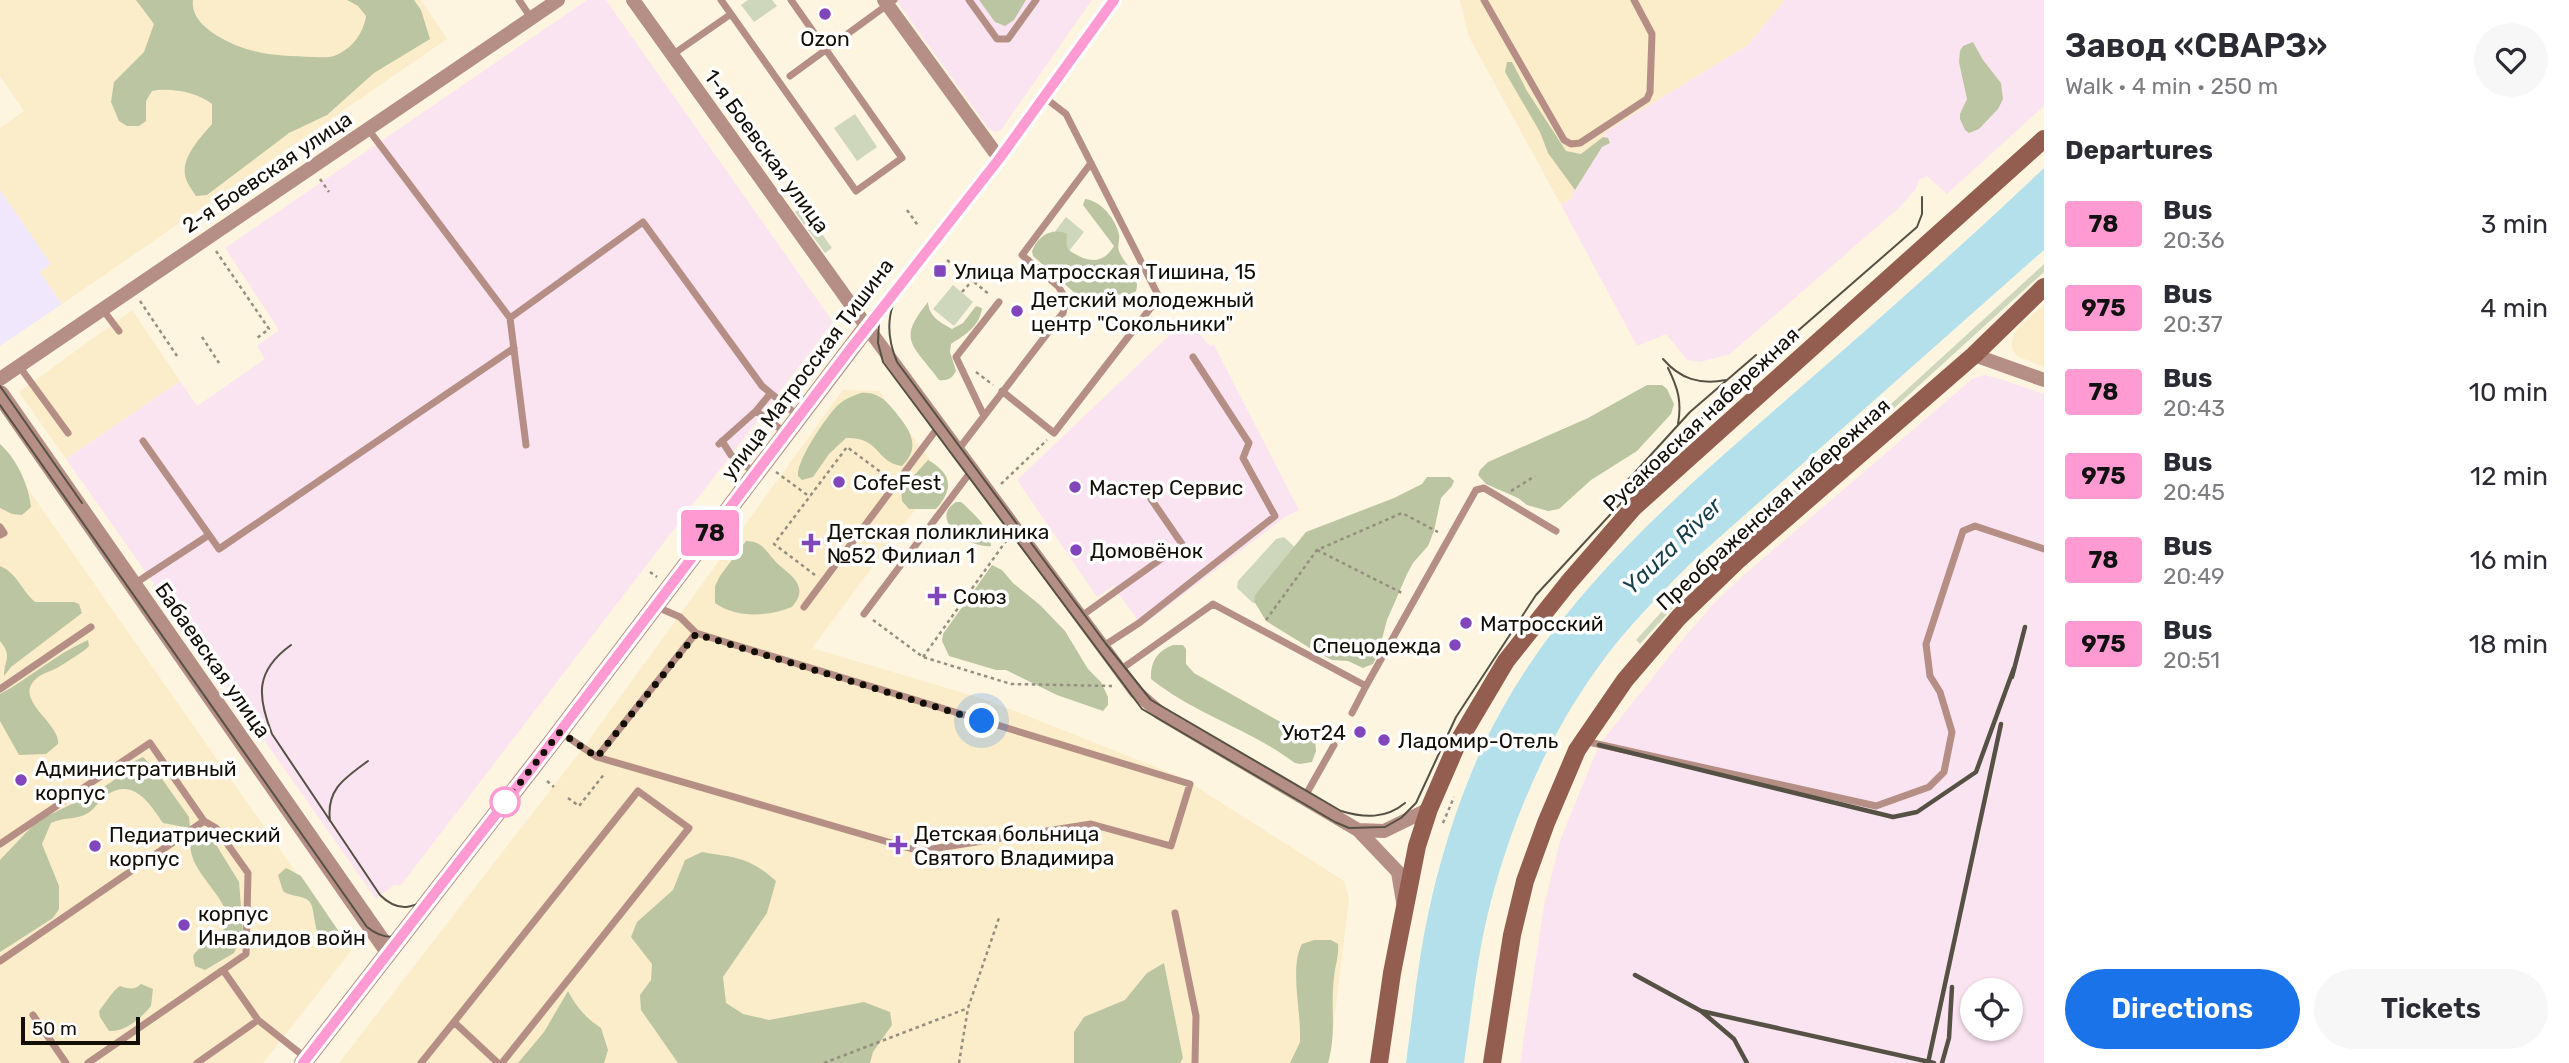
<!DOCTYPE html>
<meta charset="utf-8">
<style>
:root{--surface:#fff;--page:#f7f7f7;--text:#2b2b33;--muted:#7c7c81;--accent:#1a73e8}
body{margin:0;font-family:Rubik,sans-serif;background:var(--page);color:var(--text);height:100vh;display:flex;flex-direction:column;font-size:26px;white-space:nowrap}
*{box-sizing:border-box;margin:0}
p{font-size:23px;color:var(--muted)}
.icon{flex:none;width:38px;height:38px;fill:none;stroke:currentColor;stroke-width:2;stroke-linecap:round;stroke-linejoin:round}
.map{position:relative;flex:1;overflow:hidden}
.drawer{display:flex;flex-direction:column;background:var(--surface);width:525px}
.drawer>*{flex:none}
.badge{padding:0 14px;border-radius:5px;font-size:24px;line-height:46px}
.tools{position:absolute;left:1960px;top:978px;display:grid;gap:14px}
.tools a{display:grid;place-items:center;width:63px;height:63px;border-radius:50%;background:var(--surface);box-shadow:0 2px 5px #0004;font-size:35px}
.scale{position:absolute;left:21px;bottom:18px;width:119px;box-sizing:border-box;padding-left:7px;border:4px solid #130f07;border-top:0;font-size:19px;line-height:24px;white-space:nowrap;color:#130f07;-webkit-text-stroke:5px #fff;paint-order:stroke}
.you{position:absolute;width:35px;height:35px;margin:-18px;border:5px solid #fff;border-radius:50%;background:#1a73e8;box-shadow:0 0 0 10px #1a73e833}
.map>.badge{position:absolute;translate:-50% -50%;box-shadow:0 0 0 4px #fff}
h2{padding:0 21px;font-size:26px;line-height:63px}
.round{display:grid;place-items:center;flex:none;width:74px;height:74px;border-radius:37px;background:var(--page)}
.summary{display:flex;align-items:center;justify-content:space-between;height:119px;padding:0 21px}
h1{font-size:33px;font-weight:600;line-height:52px}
.primary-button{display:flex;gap:14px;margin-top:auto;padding:14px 21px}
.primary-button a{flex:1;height:80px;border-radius:42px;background:var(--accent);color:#fff;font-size:28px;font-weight:600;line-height:80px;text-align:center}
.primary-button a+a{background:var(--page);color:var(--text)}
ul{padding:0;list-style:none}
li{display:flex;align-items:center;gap:21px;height:84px;padding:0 21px}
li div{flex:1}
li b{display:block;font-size:26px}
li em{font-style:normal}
li .badge{min-width:77px;font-weight:700;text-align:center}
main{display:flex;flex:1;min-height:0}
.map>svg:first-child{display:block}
.built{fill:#fbecca}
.industrial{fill:#fbe4f1;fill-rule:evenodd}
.education{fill:#f1e7fc}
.green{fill:#ced6bc}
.forest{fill:#bbc5a2}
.water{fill:#b4e0ec}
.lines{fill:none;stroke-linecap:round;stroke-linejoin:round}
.path{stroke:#968f80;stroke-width:2.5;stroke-dasharray:3.5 3.5;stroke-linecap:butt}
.service{stroke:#b58f85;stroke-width:7}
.minor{stroke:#b58f85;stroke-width:14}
.tertiary{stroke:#b58f85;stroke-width:18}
.secondary{stroke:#935d4f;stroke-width:18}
.tram{stroke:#565145;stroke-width:2}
.rail{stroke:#565145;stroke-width:4.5}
.line-casing{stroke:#fff;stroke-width:16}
.line{stroke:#ff9ad2;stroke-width:10}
.walk{stroke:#130f07;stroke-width:7;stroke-dasharray:0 12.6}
.poi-dot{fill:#8246bc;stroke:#fff;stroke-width:2.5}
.stop-dot{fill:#fff;stroke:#ff9ad2;stroke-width:3.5}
.labels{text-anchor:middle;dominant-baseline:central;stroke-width:7;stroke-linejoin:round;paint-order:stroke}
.poi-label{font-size:21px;fill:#130f07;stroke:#fff;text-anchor:start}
.street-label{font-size:21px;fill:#130f07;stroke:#fff}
.water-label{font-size:23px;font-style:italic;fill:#173f49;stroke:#fff}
</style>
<main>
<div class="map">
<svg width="2044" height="1063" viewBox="0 0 2044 1063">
<rect width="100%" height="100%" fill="#fef5e0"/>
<path class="built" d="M0 0H421L447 39 62 304 40 272 50 264 0 190V128L24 111 0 76Z
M1460 0H1785L1748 45 1607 131 1578 173 1572 199 1561 205 1468 35Z
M2044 304V367L2017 356 2012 349V341L2016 330Z
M132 310 180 381 66 459 19 392Z
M843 390 879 391 941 475 812 648 987 700 1181 777 1344 881 1349 899 1329 1063H339L583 748Z
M0 449 351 951 263 1063H0Z"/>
<path class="industrial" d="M587 0H606L833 322 405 880 400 886 394 885 376 899 66 459 180 381 197 406 265 359 257 346 279 330 225 248Z
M896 0H1092L1001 130 995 132 989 129Z
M1785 0H2044V106L1947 194 1927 176 1919 180 1916 189 1899 208 1730 354 1700 362 1687 360 1666 334 1637 346 1561 205 1572 198 1578 173 1607 131 1748 45Z
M1179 326 1194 328 1210 346 1214 345 1299 510 1285 517 1142 626 1113 586 1097 597 1017 480Z
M1984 375 1997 378 2044 394V1063H1520L1544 906 1561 838 1599 745 1688 633 1716 601 1745 574 1972 379ZM1972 990H2011V1029H1972Z"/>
<path class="education" d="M0 190 51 264 40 272 62 304 0 346Z"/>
<path class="green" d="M748 0H772L777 6 754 22 741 5Z
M855 114 877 147 857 161 834 128Z
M803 207 832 248 825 253 795 212Z
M1066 217 1084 232 1065 256 1047 242Z
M2044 264V272L1848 450 1697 581 1640 644 1636 640 1693 577 1845 446Z
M953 285 973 302 954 326 933 309Z
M1284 537 1300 552 1261 602 1253 603 1237 588 1238 581 1276 539Z"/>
<path class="forest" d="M136 0H193C189 27 233 46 254 51 273 56 293 56 313 57 319 57 329 58 334 56 351 50 364 33 366 16L358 6 347 0H414L421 10 430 39 374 73 327 115 289 133 207 195 196 196C192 190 186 182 185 175 182 156 201 137 212 124V104C198 92 169 87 152 91L146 101V121L139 126H127L119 121 111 102 114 82 144 52 154 24Z
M979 0H1026L1014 20 1005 26 995 22Z
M1973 42 1983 60 2001 83 2003 99 1998 109 1979 129 1969 133 1965 130 1960 119V114L1967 99 1959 62 1960 51 1963 46Z
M1507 62H1512L1527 91 1566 151 1581 154 1603 137 1608 138 1610 143 1602 147 1575 190 1548 153 1540 132 1505 72Z
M1085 199C1102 201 1115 219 1119 234 1120 240 1117 246 1119 251 1125 266 1141 275 1136 291L1132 294 1078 296 1033 256 1032 251C1038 236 1052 227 1067 234 1067 238 1066 242 1067 246 1067 250 1072 252 1075 254 1090 263 1104 263 1114 246L1086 209 1083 205Z
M928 302C929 317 940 322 952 329L963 323 976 306 982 308C980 326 965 335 951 344L950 352 956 371C952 379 947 381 939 380 913 344 896 341 928 302Z
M1647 385H1662L1667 389 1674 404 1671 414 1637 451 1591 480 1559 509 1548 511 1527 505 1518 498 1486 484 1478 475 1480 470 1488 462 1588 418Z
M861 393C880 391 890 405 900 418 913 434 919 450 902 466 875 462 881 437 846 438L829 454 813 477 802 480 798 476C796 461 825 419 836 407 843 400 851 396 861 393Z
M0 444C17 459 29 486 31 507L22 515 12 514 0 508Z
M928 460C951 473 955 488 936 509H909L902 501 901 490Z
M1427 477H1450L1454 481 1452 486 1441 498 1434 531 1428 546 1413 563 1407 574 1387 620 1378 654 1373 664 1363 668 1348 661 1332 660 1313 650 1266 621 1254 601 1255 595 1306 532 1394 498 1422 484Z
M956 502H961C973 513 991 528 991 546 971 549 927 520 956 502Z
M746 541C763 541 766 552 776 562 789 575 811 585 792 607 767 617 736 618 715 603V586L720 576Z
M992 565 1002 570 1013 583 1040 605 1065 631 1088 669 1101 682 1108 697V705L1103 711 1057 695 1006 670H996L949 656 942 641 943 634Z
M0 566C17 573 22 591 35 602H74L79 604 82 613 11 667 4 676C4 659 13 657 0 641Z
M88 640 89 646 85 650C76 656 67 662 57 668 51 671 43 673 37 678 11 699 61 723 58 744L46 754 19 755 0 721V694C30 678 56 654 88 640Z
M1173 645H1183L1186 649V664L1194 673 1284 724C1295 730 1305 732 1315 740L1316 751 1312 762 1300 764 1295 763C1250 729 1196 715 1151 679 1150 662 1157 651 1173 645Z
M143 757 155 769 189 817 190 828 163 823C150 804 134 778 108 794 100 799 96 808 88 813 77 820 62 817 51 823L42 844 59 886V909L53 918 0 952V860L37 821 98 791 117 778 128 764Z
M207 836 212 838 239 882 243 932 234 953 205 970 195 966 193 956C203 941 220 938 229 922 226 894 185 869 191 840Z
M702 852C737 858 749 857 776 881L767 913 723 977 726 1003 743 1014 769 1020 864 1002 890 1012 892 1025 873 1052 870 1063H678L641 1010 640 995 651 980 652 964 631 937 637 922 673 890 685 860Z
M286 868 301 876 344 939 342 945C309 953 318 909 309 901 303 895 290 897 283 891L278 875Z
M1314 940H1331L1338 944C1339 956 1335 966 1334 978 1330 1009 1337 1031 1328 1063H1290L1300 1042V1033C1300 1007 1290 966 1302 944Z
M1164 963 1183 1058 1180 1063H1074V1032L1084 1017 1125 1000 1147 973Z
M141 984 153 989 151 1006C141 1018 126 1032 109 1031L100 1017 99 1011C105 1004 113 990 120 986 128 989 135 990 141 984Z
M568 991C577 1008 586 1018 601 1028L608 1050 604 1063H518L544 1032Z"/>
<path class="water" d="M2044 168V250L1695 559C1661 593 1627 627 1599 666 1548 736 1513 818 1491 901 1477 954 1472 1009 1464 1063H1406C1413 1012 1418 960 1429 910 1441 855 1459 799 1482 748 1550 602 1675 497 1793 394 1878 320 1963 245 2044 168Z"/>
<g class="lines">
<path class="path" d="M320 179 329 192
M907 210 919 227
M216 251 269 329 257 338
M947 260 990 295
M962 292 972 281
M1078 299 1145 298
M140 301 177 356
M202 337 219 363
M976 372 993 385
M776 472 810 497
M1001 484 1047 440
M1511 491 1535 476
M1317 550 1404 594
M650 572 657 577
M815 575 774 544 847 447 886 476
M873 620 923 657 1011 684 1112 686
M1266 620 1317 550 1402 513 1438 532
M923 657 1006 541
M547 781 554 787
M568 798 579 806 605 773
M1443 823 1454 797
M824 1063 968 1008
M959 1063 968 1008 999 918"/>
<path class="service" d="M519 0 531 18
M721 0 731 14
M969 0 997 39H1008L1036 0
M1484 0 1564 140 1571 144 1580 143 1647 99 1650 92 1652 34 1634 0
M672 55 731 14 856 191 902 158 791 0
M790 76 894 0
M368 129 510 318 526 445
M103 310 119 331
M510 318 643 222 762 386 797 415
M19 366 68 433
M1002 391 1054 433 1159 297 1066 114 1044 97
M756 411 786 433
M984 416 956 357 999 302
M143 441 219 549 514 348
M722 441 731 455 754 472
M719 444 756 411 770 394
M958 450 1063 313 1066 299 1058 286 1022 255 1091 163
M0 527 4 533 0 535
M134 584 209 535
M657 607 680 617 696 633 1190 784 1171 846 1091 824 919 851 597 757 696 633
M804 607 939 426
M864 614 972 470
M1080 617 1182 544 1151 499
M1102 647 1139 623 1275 516 1243 458 1249 443 1193 357
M1120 670 1213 604 1366 686 1476 490 1484 488 1556 531
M0 689 91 627
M1352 713 1366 686
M560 732 597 757
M1584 741 1876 806 1929 787 1944 772 1952 732 1940 692 1930 676 1926 644 1963 531 1975 526 2044 549
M1304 798 1334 745
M0 844 150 743 204 821 216 828 248 873 246 954 223 970
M1175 913 1196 1016 1195 1063
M0 961 204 821
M33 1015 66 1063
M88 1063 223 970 258 1020
M197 1063 258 1020 306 1058
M421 1063 454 1022
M498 1063 454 1022 638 791 689 828 502 1063"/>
<path class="minor" d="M633 0 867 327 1136 692 1160 713 1358 830 1398 872 1403 902
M884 0 999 158
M867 327 999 158 1114 0
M1974 355 2044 380
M0 379 558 0
M1358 830 1384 831 1429 809"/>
<path class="tertiary" d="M0 394 389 952
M303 1063 552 742 867 327"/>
<path class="secondary" d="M1379 1063 1392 973 1417 846 1429 809 1458 742 1506 661 1568 583 1633 508 2044 139
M1492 1063 1512 935 1525 881 1546 823 1577 750 1625 680 1679 617 1737 561 1974 355 2044 287"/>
<path class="tram" d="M893 305C886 325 889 343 897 362L1106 644 1151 700 1341 811C1364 818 1386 819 1405 803
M879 319 878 343 883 362 1142 709 1335 822 1349 828 1385 827 1401 818 1416 803 1456 717 1536 595 1680 439 1753 370 1917 227 1922 214V197
M1663 359C1680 379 1700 385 1726 380
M1668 368C1678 388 1682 402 1678 424
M0 386 82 503
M0 405 367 927C404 957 428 911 448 885L1049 101 1121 0
M1626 482 1690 412 1756 355
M291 645C255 671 257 696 272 734L380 895C400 915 416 907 437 893
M330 821C326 789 345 778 368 761
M438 882 833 362 995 154 1106 0"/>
<path class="rail" d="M2012 677 2025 627
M1599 745 1893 817 1917 812 1976 772 2014 668
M1635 975 1701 1011 1734 1039 1747 1063
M1701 1011 1934 1063
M1928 1063 2001 724
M1942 1063 1949 1038 1952 987"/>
</g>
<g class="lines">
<g class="line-casing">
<path id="line" d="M303 1063 552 742 851 348 999 159 1114 0"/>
</g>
<use href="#line" class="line"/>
<path class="walk" d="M505 802 560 732 597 757 696 634 982 721"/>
</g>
<g class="poi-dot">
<circle cx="825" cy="14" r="7"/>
<rect x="933" y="264" width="14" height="14" rx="3.5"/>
<circle cx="1017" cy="311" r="7"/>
<circle cx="839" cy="482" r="7"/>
<circle cx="1075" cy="487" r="7"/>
<path d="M807.5 532.5h7v7h7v7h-7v7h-7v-7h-7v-7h7z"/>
<circle cx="1076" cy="550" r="7"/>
<path d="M933.5 585.5h7v7h7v7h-7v7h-7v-7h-7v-7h7z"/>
<circle cx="1466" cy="623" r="7"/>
<circle cx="1455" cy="645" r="7"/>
<circle cx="1360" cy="732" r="7"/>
<circle cx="1384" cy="740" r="7"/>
<circle cx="21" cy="780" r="7"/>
<path d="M894.5 834.5h7v7h7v7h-7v7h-7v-7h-7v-7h7z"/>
<circle cx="95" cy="846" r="7"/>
<circle cx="184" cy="925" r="7"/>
</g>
<circle class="stop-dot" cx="505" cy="802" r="14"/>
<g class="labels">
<g class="poi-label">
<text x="825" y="38" text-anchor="middle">Ozon</text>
<text x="954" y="271">Улица Матросская Тишина, 15</text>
<text x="1031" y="299">Детский молодежный<tspan x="1031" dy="24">центр "Сокольники"</tspan></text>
<text x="853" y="482">CofeFest</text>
<text x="1089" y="487">Мастер Сервис</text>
<text x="827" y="531">Детская поликлиника<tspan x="827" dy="24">№52 Филиал 1</tspan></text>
<text x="1090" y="550">Домовёнок</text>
<text x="953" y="596">Союз</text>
<text x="1480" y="623">Матросский</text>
<text x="1441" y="645" text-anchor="end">Спецодежда</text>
<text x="1346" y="732" text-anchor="end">Уют24</text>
<text x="1398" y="740">Ладомир-Отель</text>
<text x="35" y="768">Административный<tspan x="35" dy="24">корпус</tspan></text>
<text x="914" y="833">Детская больница<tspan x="914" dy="24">Святого Владимира</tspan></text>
<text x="109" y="834">Педиатрический<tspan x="109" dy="24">корпус</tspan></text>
<text x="198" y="913">корпус<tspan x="198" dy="24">Инвалидов войн</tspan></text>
</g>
<g class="street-label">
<text transform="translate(767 151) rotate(54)">1-я Боевская улица</text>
<text transform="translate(267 172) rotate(-34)">2-я Боевская улица</text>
<text transform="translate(807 369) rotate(-53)">улица Матросская Тишина</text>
<text transform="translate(1701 419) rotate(-43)">Русаковская набережная</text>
<text transform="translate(1773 504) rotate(-42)">Преображенская набережная</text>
<text transform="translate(213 660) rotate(55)">Бабаевская улица</text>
</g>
<g class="water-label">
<text transform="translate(1672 546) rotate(-44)">Yauza River</text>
</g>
</g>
</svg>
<div class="tools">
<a><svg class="icon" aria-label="locate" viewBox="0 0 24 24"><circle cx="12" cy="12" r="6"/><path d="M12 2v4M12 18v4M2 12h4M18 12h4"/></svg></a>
</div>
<div class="scale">50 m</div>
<div class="you" style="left:982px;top:721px"></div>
<b class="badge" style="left:710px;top:533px;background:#ff9ad2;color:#111">78</b>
</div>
<section class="drawer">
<div class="summary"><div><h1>Завод «СВАРЗ»</h1><p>Walk · 4 min · 250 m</p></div><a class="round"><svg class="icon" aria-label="heart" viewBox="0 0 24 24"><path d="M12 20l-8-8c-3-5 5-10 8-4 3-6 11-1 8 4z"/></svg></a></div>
<h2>Departures</h2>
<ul>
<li><span class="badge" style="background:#ff9ad2;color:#111">78</span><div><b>Bus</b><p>20:36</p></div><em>3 min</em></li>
<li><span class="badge" style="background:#ff9ad2;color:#111">975</span><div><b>Bus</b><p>20:37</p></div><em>4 min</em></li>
<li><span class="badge" style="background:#ff9ad2;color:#111">78</span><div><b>Bus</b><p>20:43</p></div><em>10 min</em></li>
<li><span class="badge" style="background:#ff9ad2;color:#111">975</span><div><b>Bus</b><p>20:45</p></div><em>12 min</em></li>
<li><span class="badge" style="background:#ff9ad2;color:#111">78</span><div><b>Bus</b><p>20:49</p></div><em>16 min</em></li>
<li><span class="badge" style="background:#ff9ad2;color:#111">975</span><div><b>Bus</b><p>20:51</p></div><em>18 min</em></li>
</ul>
<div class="primary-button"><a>Directions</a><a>Tickets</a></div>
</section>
</main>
